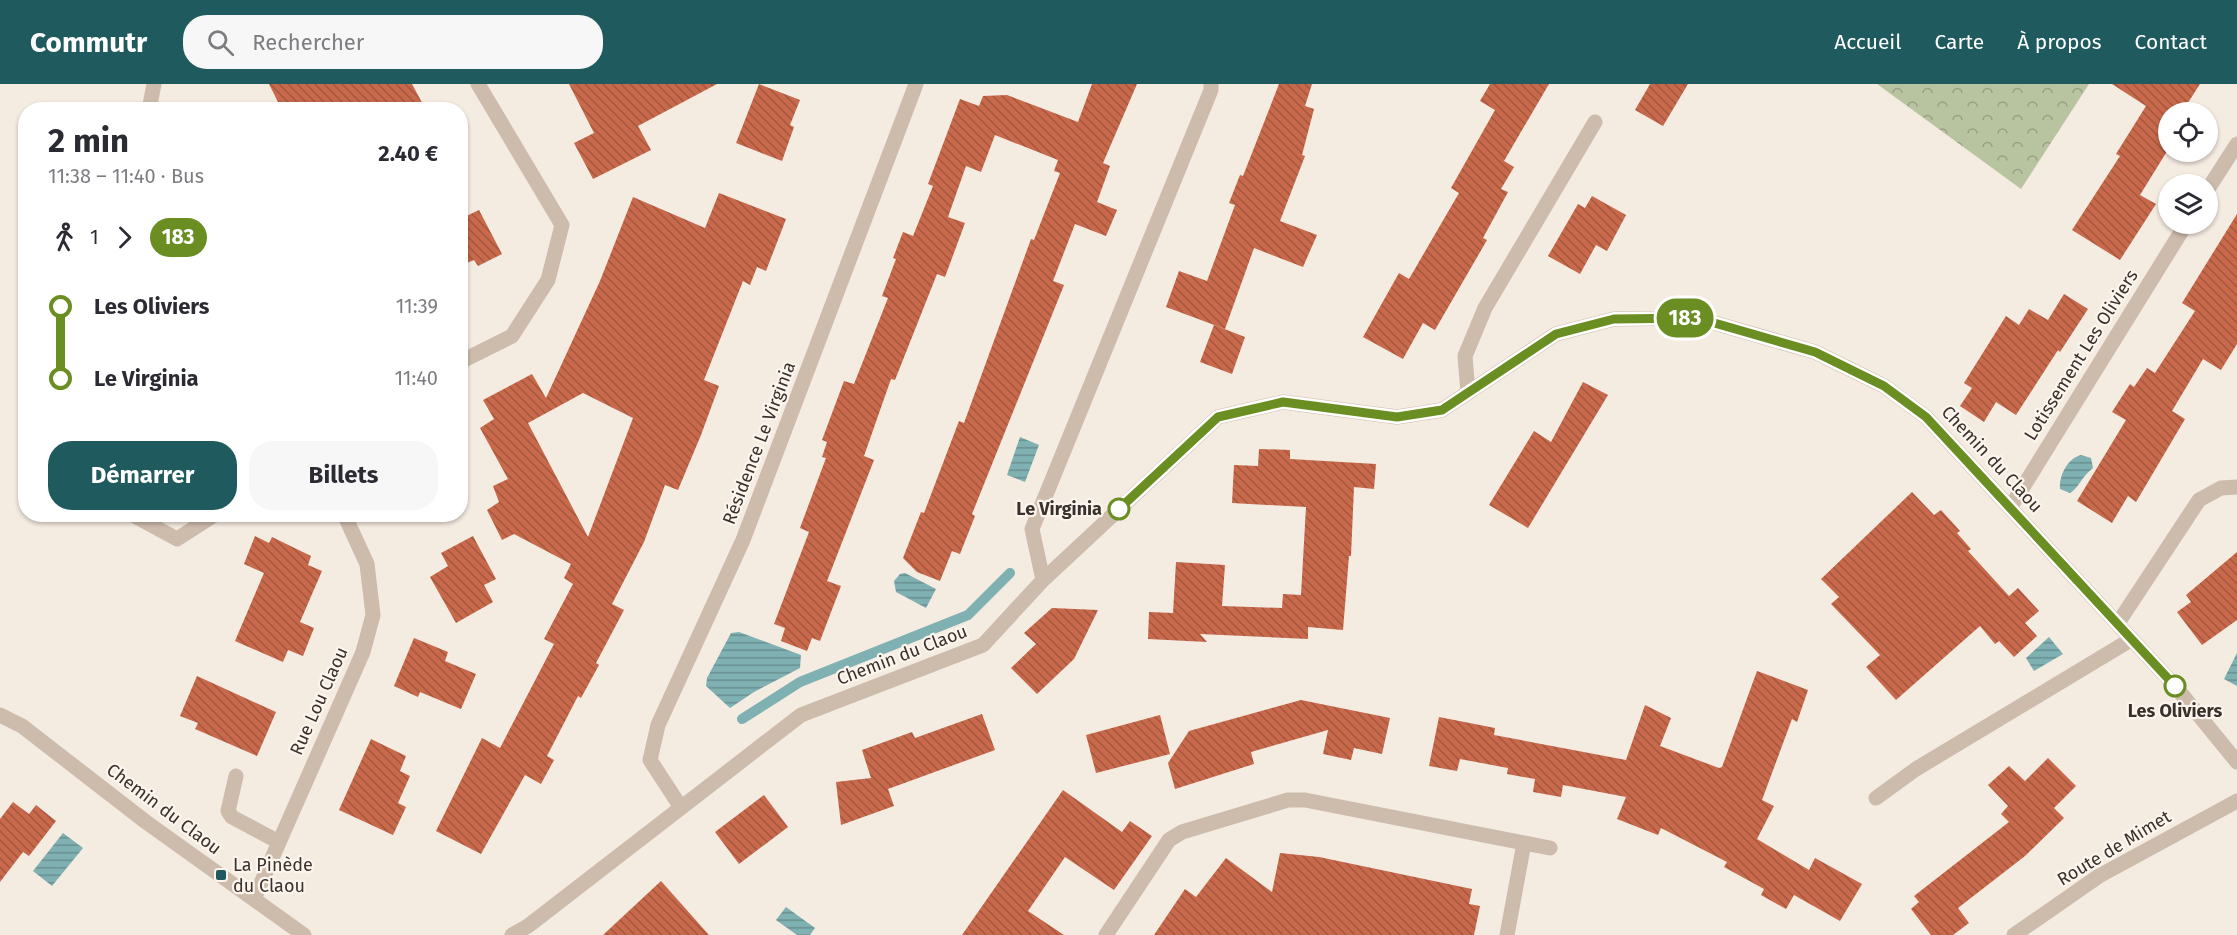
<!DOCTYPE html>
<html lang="fr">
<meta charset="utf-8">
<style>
:root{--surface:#fff;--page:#f7f7f7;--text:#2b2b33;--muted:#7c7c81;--accent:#1f5a5e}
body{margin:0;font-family:"Fira Sans",sans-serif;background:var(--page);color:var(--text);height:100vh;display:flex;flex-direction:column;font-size:22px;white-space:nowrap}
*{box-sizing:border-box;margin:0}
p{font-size:20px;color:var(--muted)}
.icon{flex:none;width:33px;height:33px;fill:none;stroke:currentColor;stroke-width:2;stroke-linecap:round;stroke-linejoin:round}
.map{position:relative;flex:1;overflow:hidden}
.sheet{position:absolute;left:18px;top:18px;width:450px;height:420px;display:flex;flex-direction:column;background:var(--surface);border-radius:24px;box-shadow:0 2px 4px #0004}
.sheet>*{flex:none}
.badge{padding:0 12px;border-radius:20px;font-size:21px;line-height:39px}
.controls{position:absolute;left:2158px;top:18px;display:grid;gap:12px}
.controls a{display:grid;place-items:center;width:60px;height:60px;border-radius:50%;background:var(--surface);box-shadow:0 2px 4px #0004;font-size:30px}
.map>.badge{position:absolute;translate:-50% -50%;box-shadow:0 0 0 3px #fff}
.legs{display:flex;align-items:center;gap:9px;height:66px;padding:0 30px;font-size:20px}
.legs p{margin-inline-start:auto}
.summary{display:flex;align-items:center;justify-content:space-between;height:102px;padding:0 30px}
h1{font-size:33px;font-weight:700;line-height:45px}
.cta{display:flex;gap:12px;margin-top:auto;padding:12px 30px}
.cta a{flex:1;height:69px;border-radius:24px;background:var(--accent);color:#fff;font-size:24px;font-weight:700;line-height:69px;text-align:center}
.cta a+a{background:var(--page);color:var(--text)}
ul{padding:0 30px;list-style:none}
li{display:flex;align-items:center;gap:21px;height:72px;font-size:22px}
li i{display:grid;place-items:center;width:9px;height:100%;margin:0 8px;background:currentColor}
li i::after{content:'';width:15px;height:15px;margin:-8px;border:4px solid;border-radius:50%;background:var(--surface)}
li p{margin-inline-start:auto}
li:first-child i{background:linear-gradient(#0000 50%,currentColor 0)}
li:last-child i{background:linear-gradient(currentColor 50%,#0000 0)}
header{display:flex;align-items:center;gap:36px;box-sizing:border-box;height:84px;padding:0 30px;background:var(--accent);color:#fff}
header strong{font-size:28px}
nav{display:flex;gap:33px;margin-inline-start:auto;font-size:21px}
.search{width:420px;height:54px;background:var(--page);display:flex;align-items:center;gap:15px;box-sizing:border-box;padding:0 21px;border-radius:24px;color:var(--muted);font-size:22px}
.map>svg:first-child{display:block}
.forest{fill:url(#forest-crowns)}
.water{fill:url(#water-rules)}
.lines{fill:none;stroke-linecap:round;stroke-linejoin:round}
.stream{stroke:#7fb0b2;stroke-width:10}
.building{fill:url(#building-back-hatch);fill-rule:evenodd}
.minor{stroke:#cdbbac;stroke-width:15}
.line-1-casing{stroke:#fff;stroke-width:14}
.line-1{stroke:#6b8e23;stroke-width:9}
.stop-1-dot{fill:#fff;stroke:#6b8e23;stroke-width:3}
.poi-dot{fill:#1f5a5e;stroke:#fbf5ee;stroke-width:2}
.labels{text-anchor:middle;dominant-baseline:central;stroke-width:4.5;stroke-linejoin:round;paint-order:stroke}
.street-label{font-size:18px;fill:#3b302b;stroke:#fbf5ee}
.stop-label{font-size:18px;font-weight:bold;fill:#3b302b;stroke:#fbf5ee;text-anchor:end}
.poi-label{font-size:18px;fill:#3b302b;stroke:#fbf5ee;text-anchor:start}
</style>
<header>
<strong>Commutr</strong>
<div class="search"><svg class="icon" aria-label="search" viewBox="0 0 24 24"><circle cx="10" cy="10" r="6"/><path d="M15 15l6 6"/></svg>Rechercher</div>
<nav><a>Accueil</a><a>Carte</a><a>À propos</a><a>Contact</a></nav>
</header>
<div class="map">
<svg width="2237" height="851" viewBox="0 0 2237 851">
<defs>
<pattern id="forest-crowns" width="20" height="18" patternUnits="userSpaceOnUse" patternTransform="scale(1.5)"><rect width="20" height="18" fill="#b8c4a0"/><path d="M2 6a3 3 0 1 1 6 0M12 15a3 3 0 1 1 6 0" fill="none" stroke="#97a083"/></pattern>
<pattern id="water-rules" width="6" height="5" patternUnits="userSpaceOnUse" patternTransform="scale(1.5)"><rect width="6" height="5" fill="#7fb0b2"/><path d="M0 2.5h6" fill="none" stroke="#699091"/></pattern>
<pattern id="building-back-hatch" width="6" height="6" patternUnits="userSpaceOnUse" patternTransform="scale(1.5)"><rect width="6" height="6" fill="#c8694b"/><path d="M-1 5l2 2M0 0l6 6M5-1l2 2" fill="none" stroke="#a4573f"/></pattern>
</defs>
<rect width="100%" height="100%" fill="#f4ebe1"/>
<path class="forest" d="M1877 0H2089L2021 105Z"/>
<path class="water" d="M1020 353 1039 361 1025 398 1007 391Z
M2081 371 2091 374 2093 384C2082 392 2078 405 2070 409L2060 405C2059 391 2068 374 2081 371Z
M905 489 936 505 926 524 896 508 894 497 900 490Z
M739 548 801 571 800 584 754 608 730 624 706 602 707 594 731 549Z
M2049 553 2063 570 2034 587 2026 574Z
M2237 569V602L2224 595Z
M63 749 83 764 52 802 33 787Z
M786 823 815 844 810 851H797L776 836Z"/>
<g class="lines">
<path class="stream" d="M742 635 800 598 968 531 1010 489"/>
</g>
<path class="building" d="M269 0H412L426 26H282Z
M569 0H717L638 42 651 66 593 95 574 59 594 49Z
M759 0 800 16 790 41 794 43 782 77 736 59Z
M1092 0H1137L1103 79 1110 82 1097 118 1117 126 1106 152 1075 140 1053 197 1064 201 972 430 975 432 960 470 952 467 940 497 917 488 903 474 921 428 924 429 959 337 964 339 1031 155 1034 156 1060 89 1054 87 1058 76 995 51 981 88 966 82 948 133 965 139 945 193 937 190 895 296 891 295 864 372 874 376 827 497 841 502 820 557 812 554 807 567 781 557 785 544 774 540 809 448 800 444 826 374 822 373 827 358 822 356 844 297 854 300 888 214 882 212 896 175 893 174 903 148 913 152 933 102 928 100 960 15 979 22 983 12 1007 11 1078 38Z
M1279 0H1312L1305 22 1314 25 1302 71 1305 72 1280 137 1317 151 1303 183 1254 164 1225 245 1166 223 1179 187 1207 197 1235 121 1229 119 1240 91 1243 92Z
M1490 0H1549L1504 77 1514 83 1501 105 1508 108 1483 154 1487 156 1435 246 1423 239 1403 275 1363 253 1399 189 1409 195 1459 109 1451 104 1495 26 1480 17Z
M1650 0H1688L1663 42 1635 26Z
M2112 0H2200L2182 28H2169V64L2140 111 2156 120 2120 176 2072 146 2120 72 2116 70 2146 22Z
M719 109 786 135 766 187 757 183 750 201 743 197 704 296 719 302 701 351 678 406 665 401 644 458 612 520 624 526 596 579 599 581 581 614 578 612 547 672 554 676 541 700 525 691 481 770 436 747 482 654 500 664 554 560 544 555 573 500 564 494 571 480 514 450 502 456 487 426 499 418 493 402 508 395 480 344 494 335 483 316 532 290 546 314 600 197 633 113 705 144ZM583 309 633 334 588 453 528 339Z
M1592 112 1626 131 1607 167 1596 161 1580 190 1548 172 1578 120 1585 124Z
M479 126 502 170 478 182 474 176 460 182V135Z
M2237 130V260L2221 286 2203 275 2172 327 2185 335 2136 418 2128 412 2112 439 2077 417 2126 336 2112 328 2130 300 2134 303 2147 284 2155 289 2195 227 2182 219Z
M2064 210 2088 225 2060 268 2058 266 2016 331 1996 318 1984 338 1960 322 1972 304 1964 299 2006 232 2019 241 2029 225 2048 236Z
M1214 241 1245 253 1232 290 1200 278Z
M1583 298 1608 311 1528 444 1489 421 1534 347 1551 358Z
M1259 365 1290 366V375L1376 380 1374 405 1354 403 1351 472H1349L1343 546 1308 543V555L1200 550 1207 558 1148 555 1149 528 1173 529 1176 478 1225 481 1222 522 1282 524 1283 510 1301 511 1306 423 1232 419 1234 381 1258 382Z
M1912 408 1934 431 1941 426 1960 447 1957 449 1971 465 1968 467 2009 512 2018 504 2039 527 2025 539 2037 552 2014 573 1999 557 1995 560 1980 542 1896 616 1866 583 1880 571 1831 520 1839 513 1821 495Z
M255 452 269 459 272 453 311 472 308 481 322 487 300 538 314 544 303 572 288 566 283 578 235 557 264 489 244 480Z
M473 452 496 495 484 501 493 518 456 539 430 493 448 482 441 469Z
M2237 468V536L2202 561 2177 528 2191 518 2186 511Z
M1052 524 1098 526 1074 575 1037 610 1011 584 1036 560 1024 549Z
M414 554 448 568 445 577 476 590 461 625 420 608 418 613 394 602Z
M1757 587 1808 606 1797 638 1792 635 1762 716 1774 722 1757 755 1809 786 1815 774 1862 800 1840 837 1794 811 1786 825 1761 811 1764 805 1724 783 1727 778 1661 744 1658 751 1617 735 1626 713 1563 701 1561 713 1533 708 1535 695 1507 690 1508 684 1460 675 1457 687 1429 682 1439 633 1495 644 1494 651 1626 676 1645 621 1671 634 1660 662 1719 684 1722 683Z
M197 592 276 628 257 672 195 645 198 639 180 632Z
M1301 616 1390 634 1382 670 1354 664 1351 676 1323 670 1328 646 1251 668 1254 680 1175 705 1168 679 1189 647Z
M982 630 995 666 888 705 894 722 841 741 836 698 871 694 862 666 912 648 915 654Z
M1160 631 1170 670 1096 689 1086 651Z
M371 655 406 672 400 687 410 692 398 719 406 723 393 751 339 726Z
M2048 674 2076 702 2054 724 2064 734 2025 772 1958 824 1969 839 1953 851H1931L1911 825 1919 818 1914 812 2009 738 2001 730 2008 722 1988 701 2009 682 2025 697Z
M1063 706 1122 748 1130 737 1152 752 1114 806 1065 773 1028 827 1064 851H962Z
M764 711 788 743 739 780 715 748Z
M13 718 29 730 36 721 56 737 29 772 23 768 0 798V735Z
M1280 769 1319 773 1472 805 1469 820 1480 822 1474 851H1154L1185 805 1196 813 1226 774 1272 808Z
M661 797 709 851H603Z"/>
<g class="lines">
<path class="minor" d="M149 26 154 0
M2208 105 2237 60
M460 278 512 252 548 196 562 141 478 0
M1468 309 1465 272 1485 224 1595 38
M2010 424 2186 140
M131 430 177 455 216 430
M1043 496 1032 445 1211 6V0
M2118 539 2199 416 2221 404 2237 403
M0 631 22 642 146 738 304 851
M236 692 228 727 232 733 279 758
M1876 714 1916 685 2132 555
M680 722 650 676 658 641 743 456 916 0
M254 815 363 568 373 531 367 480 344 430
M512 851 528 842 801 631 983 561 1043 496 1218 333 1283 318 1397 333 1442 326 1556 250 1614 235 1697 234 1815 268 1884 302 1926 333 2175 602 2237 678
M1106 851 1169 756 1182 748 1288 716H1305L1550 764
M1507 851 1524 759
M2014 851 2099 792 2237 717"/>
</g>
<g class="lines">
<g class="line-1-casing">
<path id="line-1" d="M1119 425 1218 333 1283 318 1397 333 1442 326 1556 250 1614 235 1697 234 1815 268 1884 302 1926 333 2175 602"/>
</g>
<use href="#line-1" class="line-1"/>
</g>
<g class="stop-1-dot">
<circle cx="1119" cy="425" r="10"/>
<circle cx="2175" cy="602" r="10"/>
</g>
<rect class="poi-dot" x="215" y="785" width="12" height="12" rx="3"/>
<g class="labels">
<g class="street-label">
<text transform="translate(2081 271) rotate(-58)">Lotissement Les Oliviers</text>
<text transform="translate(759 359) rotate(-69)">Résidence Le Virginia</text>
<text transform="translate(1992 375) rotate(47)">Chemin du Claou</text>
<text transform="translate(902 571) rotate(-21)">Chemin du Claou</text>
<text transform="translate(319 617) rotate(-66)">Rue Lou Claou</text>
<text transform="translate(164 725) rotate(37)">Chemin du Claou</text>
<text transform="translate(2114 764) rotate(-31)">Route de Mimet</text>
</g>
<g class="stop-label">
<text x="1102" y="425">Le Virginia</text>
<text x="2175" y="627" text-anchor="middle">Les Oliviers</text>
</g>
<g class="poi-label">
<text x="233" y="781">La Pinède<tspan x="233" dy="21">du Claou</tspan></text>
</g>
</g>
</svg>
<div class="controls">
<a><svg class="icon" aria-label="locate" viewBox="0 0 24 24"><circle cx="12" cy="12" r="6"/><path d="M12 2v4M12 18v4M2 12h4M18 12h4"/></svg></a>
<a><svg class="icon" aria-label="layers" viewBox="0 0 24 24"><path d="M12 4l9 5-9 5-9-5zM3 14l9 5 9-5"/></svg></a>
</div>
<b class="badge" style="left:1685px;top:234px;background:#6b8e23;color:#fff">183</b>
<section class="sheet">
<div class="summary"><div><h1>2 min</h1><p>11:38 – 11:40 · Bus</p></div><b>2.40 €</b></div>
<div class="legs"><svg class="icon" aria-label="walk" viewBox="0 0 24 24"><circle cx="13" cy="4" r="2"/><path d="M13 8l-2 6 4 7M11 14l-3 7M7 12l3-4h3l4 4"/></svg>1<svg class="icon" aria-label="forward" viewBox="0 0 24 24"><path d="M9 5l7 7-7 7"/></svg><b class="badge" style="background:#6b8e23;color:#fff">183</b></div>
<ul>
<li><i style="color:#6b8e23"></i><b>Les Oliviers</b><p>11:39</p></li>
<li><i style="color:#6b8e23"></i><b>Le Virginia</b><p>11:40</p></li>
</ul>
<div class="cta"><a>Démarrer</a><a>Billets</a></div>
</section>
</div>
